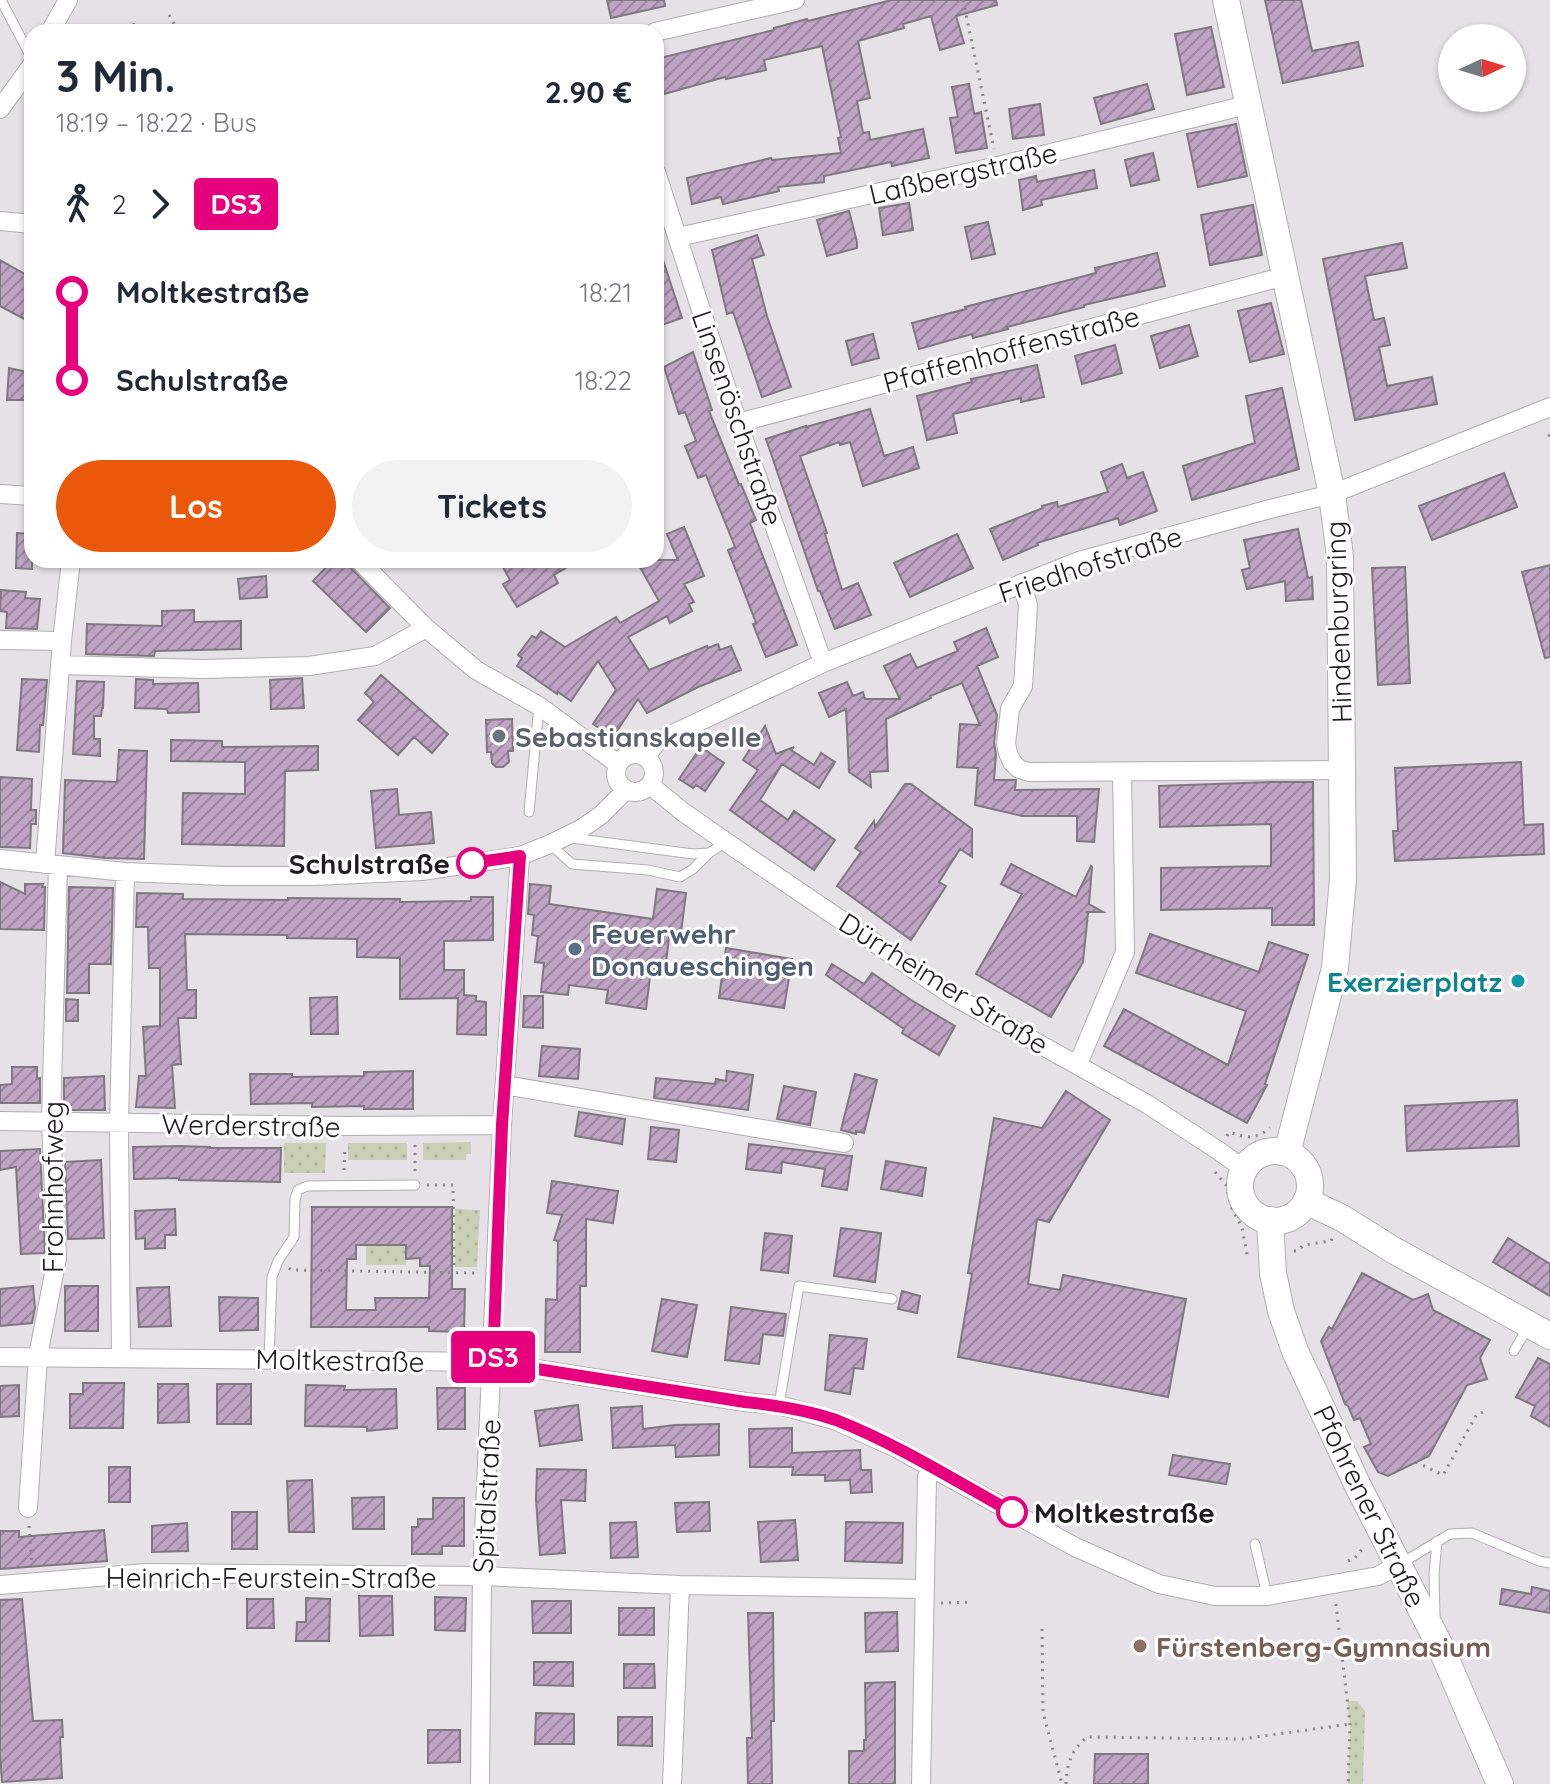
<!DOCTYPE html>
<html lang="de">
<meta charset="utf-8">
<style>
:root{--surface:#fff;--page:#f2f2f3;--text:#1f2937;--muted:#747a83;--accent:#ea580c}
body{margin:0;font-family:Quicksand,sans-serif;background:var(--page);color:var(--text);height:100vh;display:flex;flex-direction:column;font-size:30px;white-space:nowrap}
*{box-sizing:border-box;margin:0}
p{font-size:26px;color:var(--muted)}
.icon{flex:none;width:44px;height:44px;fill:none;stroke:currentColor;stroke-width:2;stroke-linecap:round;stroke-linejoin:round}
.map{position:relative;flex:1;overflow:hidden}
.drawer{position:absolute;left:24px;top:24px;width:640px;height:544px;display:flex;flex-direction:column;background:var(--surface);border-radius:24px;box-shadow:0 2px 6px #0004}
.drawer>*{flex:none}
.badge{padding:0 16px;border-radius:6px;font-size:28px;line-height:52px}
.needle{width:52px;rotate:86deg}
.controls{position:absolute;left:1438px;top:24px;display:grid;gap:16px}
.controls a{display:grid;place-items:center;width:88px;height:88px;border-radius:50%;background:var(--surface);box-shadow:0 2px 6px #0004;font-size:40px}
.map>.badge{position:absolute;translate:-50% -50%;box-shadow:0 0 0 4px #fff}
.legs{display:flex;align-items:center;gap:12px;height:88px;padding:0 32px;font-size:26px}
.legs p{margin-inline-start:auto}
.overview{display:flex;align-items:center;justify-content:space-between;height:136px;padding:0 32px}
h1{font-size:44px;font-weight:800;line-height:60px}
.primary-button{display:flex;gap:16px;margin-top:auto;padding:16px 32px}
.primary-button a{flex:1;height:92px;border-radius:48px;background:var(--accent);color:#fff;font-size:32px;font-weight:800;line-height:92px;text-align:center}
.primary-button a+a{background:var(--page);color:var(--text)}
ul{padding:0 32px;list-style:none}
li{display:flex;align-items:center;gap:28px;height:88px;font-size:30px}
li i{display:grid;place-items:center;width:12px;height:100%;margin:0 10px;background:currentColor}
li i::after{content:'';width:20px;height:20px;margin:-10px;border:6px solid;border-radius:50%;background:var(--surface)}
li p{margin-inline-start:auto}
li:first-child i{background:linear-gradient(#0000 50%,currentColor 0)}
li:last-child i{background:linear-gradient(currentColor 50%,#0000 0)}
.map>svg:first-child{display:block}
.grass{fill:url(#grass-dots)}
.building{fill:url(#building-hatch);stroke:#7e797f;stroke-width:2;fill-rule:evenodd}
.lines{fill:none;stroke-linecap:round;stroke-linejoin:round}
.lane-casing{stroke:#b2acb3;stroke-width:11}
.street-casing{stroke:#b2acb3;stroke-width:20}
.secondary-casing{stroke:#b2acb3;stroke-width:28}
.path{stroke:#898589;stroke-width:3;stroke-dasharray:2 6;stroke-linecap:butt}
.lane{stroke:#fff;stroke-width:9}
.street{stroke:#fff;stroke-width:18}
.secondary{stroke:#fff;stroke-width:26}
.line-1-casing{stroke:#fff;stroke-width:18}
.line-1{stroke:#e6007e;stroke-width:12}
.worship-dot{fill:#6b7280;stroke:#fff;stroke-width:3}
.stop-1-dot{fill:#fff;stroke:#e6007e;stroke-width:4}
.service-dot{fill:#5c6f8a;stroke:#fff;stroke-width:3}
.culture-dot{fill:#0f9aa8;stroke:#fff;stroke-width:3}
.education-dot{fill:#8d6e63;stroke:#fff;stroke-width:3}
.labels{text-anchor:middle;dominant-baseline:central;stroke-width:6;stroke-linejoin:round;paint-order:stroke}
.street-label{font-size:28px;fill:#1e1c1e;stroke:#fff}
.worship-label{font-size:28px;font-weight:bold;fill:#5b616d;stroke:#fff;text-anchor:start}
.stop-label{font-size:28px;font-weight:bold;fill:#1e1c1e;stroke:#fff;text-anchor:end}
.service-label{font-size:28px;font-weight:bold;fill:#4e5e75;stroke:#fff;text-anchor:start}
.culture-label{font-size:28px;font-weight:bold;fill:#0d838f;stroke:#fff;text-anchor:end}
.education-label{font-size:28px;font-weight:bold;fill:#785e54;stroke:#fff;text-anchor:start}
</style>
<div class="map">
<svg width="1550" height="1784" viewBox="0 0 1550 1784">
<defs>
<pattern id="grass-dots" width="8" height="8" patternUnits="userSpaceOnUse" patternTransform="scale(2)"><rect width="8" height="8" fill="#cad0b5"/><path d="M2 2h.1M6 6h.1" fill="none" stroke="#adb29b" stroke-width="1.8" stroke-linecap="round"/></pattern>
<pattern id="building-hatch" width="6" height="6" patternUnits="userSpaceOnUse" patternTransform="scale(2)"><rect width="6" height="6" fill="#c0a4c5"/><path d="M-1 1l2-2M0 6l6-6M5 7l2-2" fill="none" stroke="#9b859f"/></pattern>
</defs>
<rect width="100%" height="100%" fill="#e6e1e7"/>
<path class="grass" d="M471 1142V1154H466V1160H423V1143Z
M284 1143H326L325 1173H284Z
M348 1143H407V1160H348Z
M455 1209 480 1210 477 1267H455Z
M366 1245H406V1265H366Z
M1347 1701H1357L1365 1711 1363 1784H1348L1350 1725Z"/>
<path class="building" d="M607 0H664L665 6 611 18Z
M892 0H996L997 5 956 16 964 43 940 50 931 16 903 24 904 28 858 41 870 98 857 101 863 133 869 132 870 140 923 129 929 158 892 166 891 162 824 176V182L778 187 779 191 723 204 721 197 692 204 687 178 771 158 772 160 841 153 838 138 841 137 822 46 764 60 766 70 726 79 725 77 664 94 656 68V59L774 30V28L807 19 808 21Z
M1265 0H1301L1312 51 1358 42 1363 66 1283 83Z
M1211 27 1224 87 1187 95 1175 34Z
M969 84 974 114 981 112 987 148 956 153 950 118 958 117 952 87Z
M1147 84 1154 109 1101 124 1094 98Z
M1040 104 1044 135 1013 139 1009 109Z
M1236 124 1247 176 1198 187 1187 134Z
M1153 153 1159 180 1131 186 1125 160Z
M1094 170 1097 188 1041 200 1042 205 1023 210 1019 180 1036 176 1037 182Z
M909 203 913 230 883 235 879 208Z
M1253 205 1262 255 1210 265 1201 215Z
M849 211 857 242V248L827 256 817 220Z
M988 222 995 254 972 259 965 227Z
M757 235 764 255 752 259 767 316 791 387 762 397 733 312 727 314 712 250Z
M1402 243 1407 268 1365 276 1374 320 1384 318 1390 345 1379 347 1387 386 1432 377 1437 404 1355 420 1323 259Z
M656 248H659L682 318 656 327Z
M1157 253 1165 286 1084 305V307L1007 327 1008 329 973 338 972 334 919 349 912 323 966 309 965 307 1096 273 1095 268Z
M0 260 32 278V323L0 306Z
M1271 303 1284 354 1250 362 1238 311Z
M1189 325 1198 356 1160 368 1151 336Z
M873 334 879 358 852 365 846 341Z
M1115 345 1122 373 1082 384 1075 356Z
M693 352 712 410 709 411 739 485 741 484 756 520 750 523 797 645 766 657 753 624 756 623 728 550 735 547 706 475 698 478 685 446 696 441 685 412 679 414 664 367Z
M1037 365 1044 397 1021 402V398L953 414 957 433 927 440 917 396 972 382 971 379Z
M9 368 32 373V400H7Z
M1282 388 1299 469 1192 500 1183 466 1255 443 1246 396Z
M870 409 884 456 913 447 919 468 863 486 850 442 840 445 839 442 800 456 827 533 825 534 842 590 858 583 871 615 835 629 820 591H818L766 439 806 426V427Z
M1122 464 1127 478 1143 472 1157 511 1120 525 1118 518 1037 543 1038 545 1003 560 990 529 1043 508 1042 506 1057 502 1058 507 1108 492 1101 472Z
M1504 473 1517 507 1432 540 1419 506Z
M684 527 704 576 684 584 694 602 689 604 692 611 670 623 667 616 628 637 649 670 707 646 708 648 718 644 720 650 731 646 741 670 698 687 647 713 638 699 613 737 593 724 616 690 598 661 571 701 558 692 557 694 517 666 522 658 518 655 532 636 536 638 541 631 565 647 616 617 620 623 659 601 636 560H678L667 534Z
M1298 529 1308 578 1312 577 1313 599 1286 601 1285 581 1247 589 1242 570 1250 568 1244 540Z
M17 533 32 534V569L16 568Z
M957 534 973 568 910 597 894 563Z
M333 560H343L390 608 366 632 313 581Z
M499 560H579L554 575 558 583 517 607 503 584 510 580Z
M1550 565V657L1545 658 1522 572Z
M1405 567 1410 683 1378 685 1372 568Z
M266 576 267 597 240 599 238 579Z
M1 590 26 592 25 598 40 599 37 629 6 628 7 612 0 611Z
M194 610V622L241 621V649L155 651 154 656 86 654 87 624 162 626V611Z
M986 628 998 657 977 666 997 715 994 743 996 754 994 780H1016L1015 790 1099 789 1094 842 1077 841V816H1022L975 805 978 768 957 767 960 724 980 725 962 683 930 696 931 698 886 719 888 771 870 772 871 787 849 772 846 709 829 717 819 693 847 682 853 696 863 692 865 699H900L884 666 910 654 917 668 958 651 954 642Z
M381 675 448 734 432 753 414 737 398 755 358 720 374 702 365 693Z
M302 678 304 708 271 709 270 680Z
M22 679 47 680 43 725H40L39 752 17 750Z
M136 679 153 680V684L198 683 199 712 168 713 167 709 135 708Z
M77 681 104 682 103 708H102L101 716H94V739H100V756L73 754Z
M512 719 513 751H508L509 762 503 767H496L492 763 491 752H487L486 720Z
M765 726 776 754 794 747 791 750 814 765 821 753 835 762 819 788 782 764 760 800 788 820 794 811 835 840 814 870 730 810 758 770 743 760Z
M171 740 222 741V747L318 746V770L285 771 284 846 182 844 183 793 245 794V762L171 761Z
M701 747 724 763 705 791 696 785 693 788 679 779Z
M119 750 147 751 144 859 105 858 63 853 65 780 117 782Z
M1521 762 1524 825 1543 824 1544 854 1395 861 1393 831H1398L1395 768Z
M0 777 32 779 31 810H36V824H31L30 848 0 847Z
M1271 782H1313L1314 925H1272V908L1161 910V868L1271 866V824L1160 827 1159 786Z
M905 784H911L972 829V857L960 849 939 882 946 886 911 940 837 886 861 852 855 848 874 821 875 827Z
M397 789 399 815 431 812 434 843 376 848 371 791Z
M1011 864 1076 897 1091 866 1092 867 1089 904 1103 912H1086L1088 913 1083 962 1051 1017 976 974 1022 894 1001 884Z
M0 882 25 894V884H43L42 887H45L44 930 0 929Z
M530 884 551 886 549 904 653 919 657 889 686 893 680 940 669 938 665 971 651 969 646 1009 606 1003 608 990 569 985 568 995 541 992 544 963 535 962 538 936 532 935 534 915 528 914Z
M69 887 113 888 111 964H89V993H67Z
M137 893 183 894V899L288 900V898L400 899V902L471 901V897H493V940L444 941V970H464V995L476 996V1001L486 1002V1035L457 1034 458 998 400 999V958L357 957V939L287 938V935L185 934 187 990H196V1018H178L181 1064 172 1065 175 1108 136 1107 139 1076H146L143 1027 160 1026V968H149L148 927H136Z
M1150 934 1259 972 1269 942 1308 955 1265 1084 1267 1085 1247 1123 1104 1046 1124 1009 1228 1065 1246 1011 1136 973Z
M726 948 792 959 784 1008 719 998Z
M832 964 864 984 872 973 911 1000 955 1026 939 1055 902 1033 904 1029 826 975Z
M524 996H543V1028L523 1027Z
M337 997 338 1034H311L310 998Z
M66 999 78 1000V1021H66Z
M542 1046 580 1049 578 1079 539 1076Z
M12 1067H37V1079L40 1078V1103H0V1085L12 1084Z
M413 1071V1109H364V1106L312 1107V1103L251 1104 250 1074H292V1077L364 1076V1072Z
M727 1071 753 1075 748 1110 654 1098 656 1078 715 1084 716 1079 726 1081Z
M855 1074 877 1080 864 1133 856 1131V1134L841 1130Z
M104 1076 105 1110H64V1078Z
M784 1086 816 1092 810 1125 777 1119Z
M1066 1091 1110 1120 1049 1222 1037 1219 1028 1284 1060 1290 1063 1275 1186 1299 1168 1397 958 1357 972 1274 968 1273 994 1118 1042 1128Z
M1517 1100 1519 1146 1407 1151 1405 1106Z
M579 1112 625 1119 622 1144 575 1136Z
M651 1127 679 1130 676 1162 648 1159Z
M749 1144 852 1156 847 1190 822 1186 825 1169 782 1162 781 1173 746 1169Z
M180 1146 210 1147V1148H281L280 1182 179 1180V1178L134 1179 133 1147Z
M40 1149 45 1253 21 1254 16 1167 0 1170V1151Z
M101 1160 104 1238 68 1239 65 1162Z
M886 1161 926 1168 922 1196 881 1189Z
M552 1181 618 1191 613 1223 586 1219V1286H580V1352H545L546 1299 557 1300 558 1241 554 1240 562 1215 547 1213Z
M312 1207H452V1289H465L464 1332 429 1331V1327H311ZM356 1245H406V1259L420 1258V1266H430L429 1298H375L376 1310H346L347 1259H356Z
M175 1209 176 1235H165V1248L145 1249V1238L136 1239 135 1211Z
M841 1228 881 1233 875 1282 834 1276Z
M765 1233 792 1236 788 1273 761 1270Z
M1508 1238 1550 1264V1296L1493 1262Z
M1362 1273 1413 1300 1428 1294 1433 1310 1490 1340 1480 1358 1487 1379 1467 1385 1429 1456 1388 1476 1378 1472 1364 1447 1371 1444 1360 1418 1354 1420 1348 1406 1345 1404 1321 1341 1329 1327 1332 1329Z
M33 1286 35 1308 32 1323 0 1326V1289Z
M65 1286H98V1331H65Z
M169 1287 171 1326 139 1327 137 1288Z
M902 1291 920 1296 917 1313 898 1309Z
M219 1297 258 1298V1330L220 1331Z
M662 1299 697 1305 687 1357 652 1351Z
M731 1307 786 1314 783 1336 763 1334 759 1364 725 1360Z
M830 1335 867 1339 863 1369 854 1368 850 1394 825 1390Z
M1538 1358 1550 1364V1427L1531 1416 1535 1406 1516 1397Z
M83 1383H124L123 1428H70V1394H83Z
M158 1384H188L189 1422 158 1423Z
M217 1384H251V1424H217Z
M19 1385V1416L0 1417V1386Z
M306 1385 345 1386 344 1390 396 1389 397 1428 367 1431V1427L305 1426Z
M437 1388H465V1429H438Z
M578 1405 582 1440 540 1446 535 1411Z
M642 1406 643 1429 675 1425 719 1424V1455L676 1457 675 1445 613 1448 611 1408Z
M792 1428V1453L860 1450 861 1470H871L872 1492 851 1493 850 1480 825 1481V1475H792L793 1467H750L749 1429Z
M1173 1455 1230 1464 1226 1484 1169 1475Z
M109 1467H130V1502H109Z
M537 1469 586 1470 585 1501 561 1500 565 1553 540 1555 536 1500Z
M312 1480 314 1532H289L287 1481Z
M384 1497V1529H353L352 1498Z
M433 1498H464V1546H442V1554H412V1527H418V1519H433Z
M709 1502 710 1531 677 1532 675 1503Z
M232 1512H257V1549H232Z
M795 1520 798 1560 761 1562 758 1522Z
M636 1522 638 1557 611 1558 610 1523Z
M846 1522 903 1523 902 1563 845 1561Z
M187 1523 188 1551 152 1552V1526Z
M104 1530 107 1561 0 1569V1531H19V1537Z
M1532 1587 1550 1591V1613L1500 1604 1502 1589 1531 1594Z
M359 1596H392L393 1635 360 1636Z
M435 1597 466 1598 465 1631 435 1630Z
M306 1598 330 1599 329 1641H296L297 1622H306Z
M22 1599 33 1721 62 1720 63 1737H60L62 1778 2 1782 0 1755V1600Z
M247 1599H273L274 1628H247Z
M532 1601H571V1633H533Z
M619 1608H654V1635H619Z
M897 1612 898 1651 866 1652 865 1613Z
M748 1613H773L774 1721H771L772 1784H748L747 1738H752Z
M534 1662H573V1686L534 1685Z
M624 1664H654L655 1688H624Z
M895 1682V1784H849V1751H864V1740H866L865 1683Z
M536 1713 574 1714V1744H535Z
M618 1717H652V1746L618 1745Z
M428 1730H460V1762L428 1763Z
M1095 1754H1148V1784H1094Z"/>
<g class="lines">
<g class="lane-casing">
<path id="lane" d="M1 0 32 59
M529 812 539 706
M572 838 693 854 709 853 726 842
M550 844 572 864 648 870 680 877 693 869 709 853
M1514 1351 1528 1327
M269 1360 272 1277 278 1261 294 1237 295 1199 298 1190 307 1186 415 1185
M779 1405 799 1286 892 1299
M1255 1544 1267 1595
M1400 1564 1450 1534 1472 1533 1539 1561 1550 1563
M1435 1617 1434 1574 1437 1541"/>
</g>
<g class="street-casing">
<path id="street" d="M50 32 68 0
M655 32 795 0
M0 109 32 65
M656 172 738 423 823 663
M0 221 32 224
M678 237 998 166 1247 105
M738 423 1285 276
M0 494 32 496
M359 560 426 628 476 670 539 706 618 764
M1022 583 1028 605 1023 686 1010 709 1006 744 1008 753 1012 762 1019 769 1029 772 1343 770
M0 640 62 641
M61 665 204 669 309 666 375 656 426 628
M616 773a19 19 0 1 1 38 0a19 19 0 1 1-38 0Z
M646 756 658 741 823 663 1079 561 1274 508 1332 494 1550 407
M650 785 683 812 726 842 953 996 1147 1104 1219 1151 1244 1169
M0 859 125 872 224 876H315L422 871 520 856 550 844 581 829 601 815 626 790
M45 864 62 641 71 560
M1078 1064 1125 952 1122 772
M505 1085 844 1143
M0 1121 347 1126 502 1125
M0 1357 493 1362 745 1402 779 1405 834 1420 896 1448 1075 1547 1159 1584 1215 1596H1267L1378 1576 1398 1565
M121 1358 119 1124 125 872
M28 1508 38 1356 57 1258 51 1122 58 865
M0 1585 146 1573 482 1576 680 1585 925 1589
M480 1784 482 1576 502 1125 520 856
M672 1784 680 1585
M921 1784 927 1477 933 1468"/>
</g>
<g class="secondary-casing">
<path id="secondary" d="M1226 0 1332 494 1340 557 1343 879 1335 968 1287 1153
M1240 1186a35 35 0 1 1 70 0a35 35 0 1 1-70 0Z
M1306 1201 1342 1218 1393 1250 1550 1336
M1270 1220 1273 1273 1281 1311 1295 1351 1358 1486 1441 1648 1500 1784"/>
</g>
<path class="path" d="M963 0 994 149
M169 15 179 32
M132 32 134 23
M1548 436 1550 435
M1227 1136 1229 1132C1246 1138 1255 1140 1270 1128
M415 1145V1174
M344 1170 345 1146
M1215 1172 1226 1185 1232 1209 1242 1227 1248 1260
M427 1185H453L454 1271
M1294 1251H1297L1304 1245 1331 1241 1333 1237
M289 1268 291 1270 476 1273
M1416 1462 1443 1475 1477 1414 1484 1412
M29 1526 32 1566
M1348 1561 1355 1558 1363 1548
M941 1603 973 1602
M1336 1604 1350 1724 1348 1784
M1042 1629 1043 1712 1062 1784
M1066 1784C1067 1763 1071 1751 1087 1737L1242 1739 1350 1724"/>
<use href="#lane" class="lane"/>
<use href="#street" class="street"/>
<use href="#secondary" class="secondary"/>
</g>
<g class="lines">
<g class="line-1-casing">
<path id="line-1" d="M472 863 520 856 502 1125 493 1362 745 1402C775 1405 807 1410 836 1420 897 1444 954 1480 1012 1512"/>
</g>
<use href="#line-1" class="line-1"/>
</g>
<circle class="worship-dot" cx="499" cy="736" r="8"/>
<g class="stop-1-dot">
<circle cx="472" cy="863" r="14"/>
<circle cx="1012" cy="1512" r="14"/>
</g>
<circle class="service-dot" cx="575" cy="949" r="8"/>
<circle class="culture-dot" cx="1518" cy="981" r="8"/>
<circle class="education-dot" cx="1140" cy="1646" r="8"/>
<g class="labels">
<g class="street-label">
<text transform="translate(963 173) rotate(-13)">Laßbergstraße</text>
<text transform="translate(1011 349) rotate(-15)">Pfaffenhoffenstraße</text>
<text transform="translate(738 418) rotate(71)">Linsenöschstraße</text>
<text transform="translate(1090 564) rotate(-18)">Friedhofstraße</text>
<text transform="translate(1338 622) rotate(-92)">Hindenburgring</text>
<text transform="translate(944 983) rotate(32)">Dürrheimer Straße</text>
<text transform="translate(251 1125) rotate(1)">Werderstraße</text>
<text transform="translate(52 1187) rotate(-90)">Frohnhofweg</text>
<text transform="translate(340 1360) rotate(1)">Moltkestraße</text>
<text transform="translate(486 1496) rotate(-87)">Spitalstraße</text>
<text transform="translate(1370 1506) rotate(64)">Pfohrener Straße</text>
<text x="271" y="1577">Heinrich-Feurstein-Straße</text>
</g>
<g class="worship-label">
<text x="515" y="736">Sebastianskapelle</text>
</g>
<g class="stop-label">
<text x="450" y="863">Schulstraße</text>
<text x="1034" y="1512" text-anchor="start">Moltkestraße</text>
</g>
<g class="service-label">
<text x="591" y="933">Feuerwehr<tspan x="591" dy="32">Donaueschingen</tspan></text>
</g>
<g class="culture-label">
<text x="1502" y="981">Exerzierplatz</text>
</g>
<g class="education-label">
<text x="1156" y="1646">Fürstenberg-Gymnasium</text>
</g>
</g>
</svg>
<div class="controls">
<a><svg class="needle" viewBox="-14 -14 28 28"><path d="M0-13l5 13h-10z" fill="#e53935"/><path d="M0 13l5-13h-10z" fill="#747a83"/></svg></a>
</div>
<b class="badge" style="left:493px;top:1357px;background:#e6007e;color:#fff">DS3</b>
<section class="drawer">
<div class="overview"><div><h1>3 Min.</h1><p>18:19 – 18:22 · Bus</p></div><b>2.90 €</b></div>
<div class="legs"><svg class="icon" aria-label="walk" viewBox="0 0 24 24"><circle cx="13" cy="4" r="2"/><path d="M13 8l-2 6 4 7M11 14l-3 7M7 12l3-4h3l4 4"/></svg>2<svg class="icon" aria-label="forward" viewBox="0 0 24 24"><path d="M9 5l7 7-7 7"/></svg><b class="badge" style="background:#e6007e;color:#fff">DS3</b></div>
<ul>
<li><i style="color:#e6007e"></i><b>Moltkestraße</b><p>18:21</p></li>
<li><i style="color:#e6007e"></i><b>Schulstraße</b><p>18:22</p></li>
</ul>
<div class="primary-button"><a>Los</a><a>Tickets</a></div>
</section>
</div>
